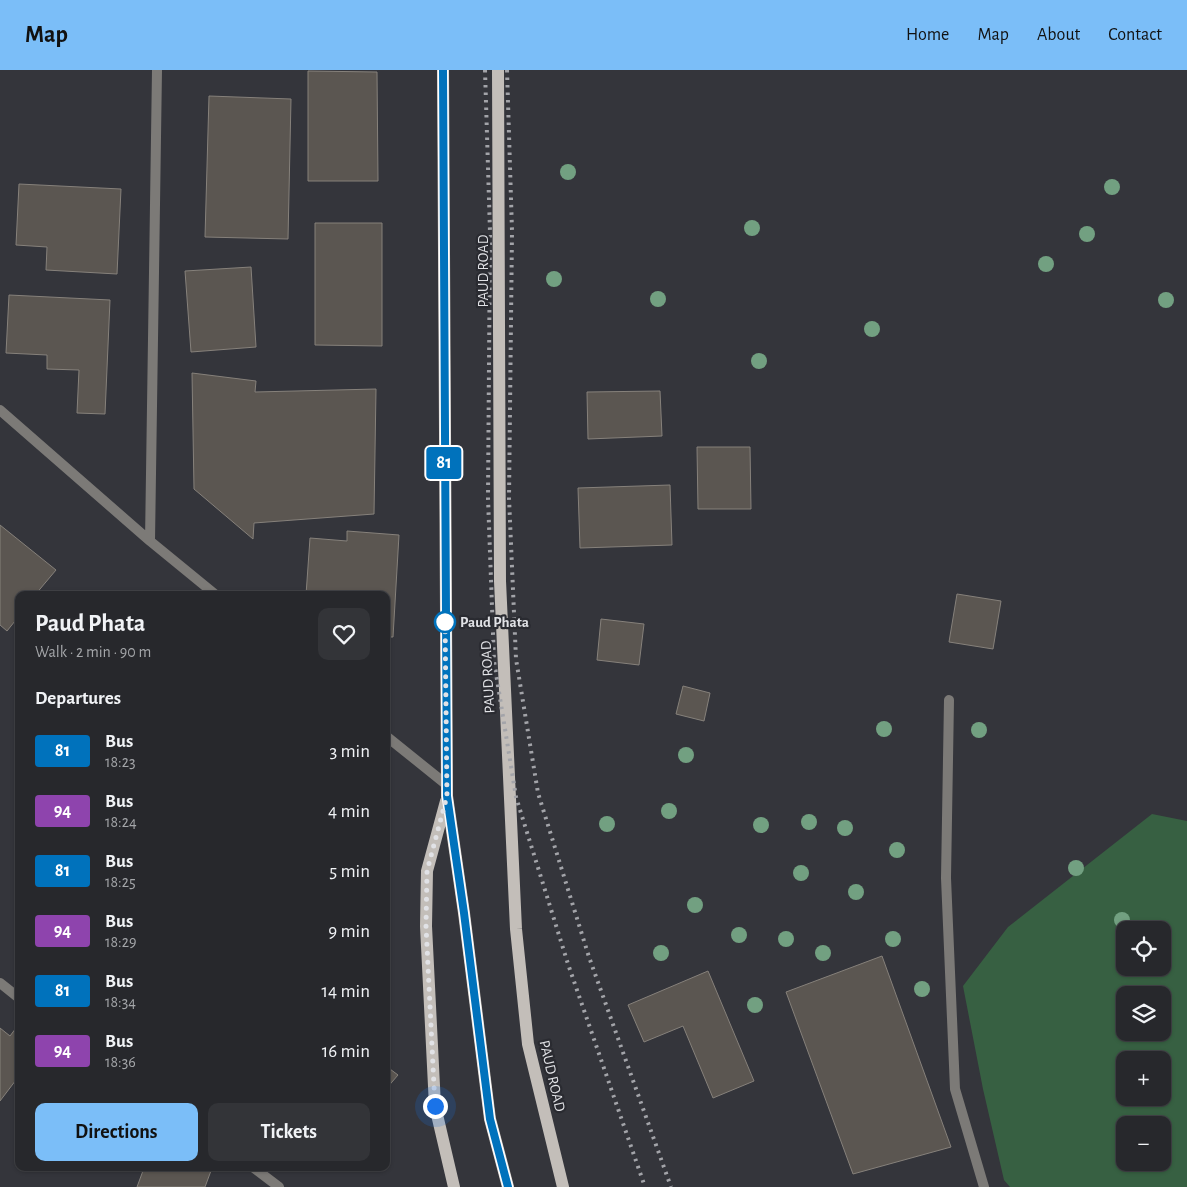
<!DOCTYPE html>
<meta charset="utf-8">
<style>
:root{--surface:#27282c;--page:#333438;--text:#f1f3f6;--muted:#a4a6a9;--line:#434448;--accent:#7bbef8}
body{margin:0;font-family:"Alegreya Sans",sans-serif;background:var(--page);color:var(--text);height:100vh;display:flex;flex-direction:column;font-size:19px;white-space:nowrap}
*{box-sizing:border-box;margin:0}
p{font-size:16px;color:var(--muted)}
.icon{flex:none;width:28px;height:28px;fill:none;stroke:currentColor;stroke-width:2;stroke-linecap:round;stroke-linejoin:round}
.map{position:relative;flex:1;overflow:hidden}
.panel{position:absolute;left:15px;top:521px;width:375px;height:580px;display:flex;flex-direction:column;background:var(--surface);border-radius:10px;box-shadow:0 1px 4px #0004,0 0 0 1px var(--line)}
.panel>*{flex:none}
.badge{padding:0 10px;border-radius:4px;font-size:18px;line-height:32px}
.fabs{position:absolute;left:1116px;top:851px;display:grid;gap:10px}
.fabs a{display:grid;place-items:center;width:55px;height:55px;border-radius:10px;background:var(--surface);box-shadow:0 1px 4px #0004,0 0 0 1px var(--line);font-size:25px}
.you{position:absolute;width:25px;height:25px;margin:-12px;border:4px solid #fff;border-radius:50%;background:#1a73e8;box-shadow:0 0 0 8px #1a73e833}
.map>.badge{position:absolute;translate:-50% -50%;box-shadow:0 0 0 2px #fff}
h2{padding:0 20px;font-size:19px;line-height:45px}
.round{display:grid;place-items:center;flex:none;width:52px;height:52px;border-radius:10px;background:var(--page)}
.overview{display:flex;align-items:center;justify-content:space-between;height:85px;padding:0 20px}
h1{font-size:24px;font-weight:700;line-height:38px}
.button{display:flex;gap:10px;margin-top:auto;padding:10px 20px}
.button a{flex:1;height:58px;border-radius:10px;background:var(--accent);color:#111;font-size:20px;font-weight:700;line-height:58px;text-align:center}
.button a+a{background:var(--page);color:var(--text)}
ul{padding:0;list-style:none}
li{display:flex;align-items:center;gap:15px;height:60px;padding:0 20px}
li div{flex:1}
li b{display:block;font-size:19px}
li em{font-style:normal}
li .badge{min-width:55px;font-weight:700;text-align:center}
header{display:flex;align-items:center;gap:30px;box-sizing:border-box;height:70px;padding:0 25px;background:var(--accent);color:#111}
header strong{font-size:24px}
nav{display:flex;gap:28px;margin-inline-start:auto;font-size:18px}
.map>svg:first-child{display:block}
.green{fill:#376042;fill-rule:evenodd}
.building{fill:#5b5651;stroke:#86817b}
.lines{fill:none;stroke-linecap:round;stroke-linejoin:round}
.lane{stroke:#7c7a77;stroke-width:10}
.street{stroke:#7c7a77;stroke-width:10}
.primary{stroke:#c3beb9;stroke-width:12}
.rail{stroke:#a3a4a9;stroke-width:4;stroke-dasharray:2.5 5;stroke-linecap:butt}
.tree{fill:#72a081}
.line-casing{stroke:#fff;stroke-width:11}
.line{stroke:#0072bc;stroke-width:8}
.walk{stroke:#e1e2e6;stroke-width:5;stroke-dasharray:0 9}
.stop-dot{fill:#fff;stroke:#0072bc;stroke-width:2.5}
.labels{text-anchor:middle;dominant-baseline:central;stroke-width:4.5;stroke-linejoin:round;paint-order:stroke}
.street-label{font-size:15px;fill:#e1e2e6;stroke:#2a2b31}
.stop-label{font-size:15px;font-weight:bold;fill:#e1e2e6;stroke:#2a2b31;text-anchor:start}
</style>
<header>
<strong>Map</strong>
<nav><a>Home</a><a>Map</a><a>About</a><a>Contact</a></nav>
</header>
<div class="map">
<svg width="1187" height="1117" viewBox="0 0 1187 1117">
<rect width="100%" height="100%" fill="#34353b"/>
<path class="green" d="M1152 744 1187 751V1117H1010L1004 1110 983 1019 963 916 1008 857ZM1125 860H1162V898H1125ZM1125 925H1162V962H1125ZM1125 990H1162V1028H1125ZM1125 1055H1162V1092H1125Z"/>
<path class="building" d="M308 1 377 2 378 111H308Z
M209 26 291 29 288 169 205 167Z
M19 114 121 119 117 204 46 200 47 177 16 175Z
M315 153H382V276L315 275Z
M251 197 256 277 191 282 185 201Z
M9 225 110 230 105 344 77 343 79 300 47 299V285L6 283Z
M192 303 256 311 255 322 376 319 374 444 254 453 253 469 194 419Z
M660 321 662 366 588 369 587 322Z
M697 377H750L751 439H698Z
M670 415 672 475 580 478 578 418Z
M0 455 56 500 35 525H19V546L7 561 0 555Z
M347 461 399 465 393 567H386V525H306L310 468 347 471Z
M957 524 1001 531 993 579 949 572Z
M601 549 644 554 639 595 597 590Z
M683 616 710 623 704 651 676 644Z
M882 886 951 1077 853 1104 786 922Z
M708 901 754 1011 713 1028 683 956 644 972 628 935Z
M19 954V1006L0 1031V958L10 966Z
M386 996 398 1005 386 1019Z
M144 1098H212L205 1117H137Z"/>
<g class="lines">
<path class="lane" d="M949 630 946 808 955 1019 984 1117"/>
<path class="street" d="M0 340 150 471 216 525
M150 471 157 0
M386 666 447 715
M0 913 19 928
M254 1098 279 1117"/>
<path class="primary" d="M443 0 447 726 464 843 490 1049 508 1117
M498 0 500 511 516 859 528 974 563 1117
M446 731 427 801 426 856 435 1036 454 1117"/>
<path class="rail" d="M485 0 490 162 488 428 494 591 516 727 568 894 645 1117
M507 0 512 161 509 428 516 589 538 723 589 887 671 1117"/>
</g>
<g class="tree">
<circle cx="568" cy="102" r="8"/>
<circle cx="1112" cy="117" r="8"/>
<circle cx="752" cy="158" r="8"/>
<circle cx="1087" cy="164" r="8"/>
<circle cx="1046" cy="194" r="8"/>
<circle cx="554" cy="209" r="8"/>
<circle cx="658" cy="229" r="8"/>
<circle cx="1166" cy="230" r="8"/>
<circle cx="872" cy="259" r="8"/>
<circle cx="759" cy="291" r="8"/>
<circle cx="884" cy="659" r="8"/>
<circle cx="979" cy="660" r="8"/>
<circle cx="686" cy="685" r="8"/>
<circle cx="669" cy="741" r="8"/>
<circle cx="809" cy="752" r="8"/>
<circle cx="607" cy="754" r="8"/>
<circle cx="761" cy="755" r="8"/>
<circle cx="845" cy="758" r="8"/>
<circle cx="897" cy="780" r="8"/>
<circle cx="1076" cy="798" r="8"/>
<circle cx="801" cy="803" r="8"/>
<circle cx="856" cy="822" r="8"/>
<circle cx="695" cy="835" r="8"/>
<circle cx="1122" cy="850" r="8"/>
<circle cx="739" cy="865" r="8"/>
<circle cx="786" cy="869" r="8"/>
<circle cx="893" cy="869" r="8"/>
<circle cx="661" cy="883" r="8"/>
<circle cx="823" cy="883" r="8"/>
<circle cx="922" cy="919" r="8"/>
<circle cx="755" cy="935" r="8"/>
</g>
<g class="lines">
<g class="line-casing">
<path id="line" d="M443 0 447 726 464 843 490 1049 508 1117"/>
</g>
<use href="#line" class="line"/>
<path class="walk" d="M435 1036 426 856 427 801 447 726 445 548V552"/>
</g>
<circle class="stop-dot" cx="445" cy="552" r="10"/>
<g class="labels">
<g class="street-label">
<text transform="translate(483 201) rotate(-90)">PAUD ROAD</text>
<text transform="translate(488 607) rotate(-93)">PAUD ROAD</text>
<text transform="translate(552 1006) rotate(77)">PAUD ROAD</text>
</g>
<g class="stop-label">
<text x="460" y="552">Paud Phata</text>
</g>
</g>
</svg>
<div class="fabs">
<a><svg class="icon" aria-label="locate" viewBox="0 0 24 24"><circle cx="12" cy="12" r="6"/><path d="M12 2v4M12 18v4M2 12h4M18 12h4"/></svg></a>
<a><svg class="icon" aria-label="layers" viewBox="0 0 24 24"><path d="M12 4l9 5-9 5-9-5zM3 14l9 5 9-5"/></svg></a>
<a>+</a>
<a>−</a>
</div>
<div class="you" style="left:435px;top:1036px"></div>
<b class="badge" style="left:444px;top:393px;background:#0072bc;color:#fff">81</b>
<section class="panel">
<div class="overview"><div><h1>Paud Phata</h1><p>Walk · 2 min · 90 m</p></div><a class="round"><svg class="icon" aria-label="heart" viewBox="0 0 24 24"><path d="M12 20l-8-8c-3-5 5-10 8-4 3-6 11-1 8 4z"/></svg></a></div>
<h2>Departures</h2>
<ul>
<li><span class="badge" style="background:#0072bc;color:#fff">81</span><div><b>Bus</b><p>18:23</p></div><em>3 min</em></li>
<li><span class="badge" style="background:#8e44ad;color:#fff">94</span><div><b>Bus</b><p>18:24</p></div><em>4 min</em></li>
<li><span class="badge" style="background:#0072bc;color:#fff">81</span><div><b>Bus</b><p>18:25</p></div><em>5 min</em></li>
<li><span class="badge" style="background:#8e44ad;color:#fff">94</span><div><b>Bus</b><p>18:29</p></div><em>9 min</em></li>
<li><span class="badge" style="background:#0072bc;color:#fff">81</span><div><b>Bus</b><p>18:34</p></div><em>14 min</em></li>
<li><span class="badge" style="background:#8e44ad;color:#fff">94</span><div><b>Bus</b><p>18:36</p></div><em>16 min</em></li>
</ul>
<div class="button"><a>Directions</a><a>Tickets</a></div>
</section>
</div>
